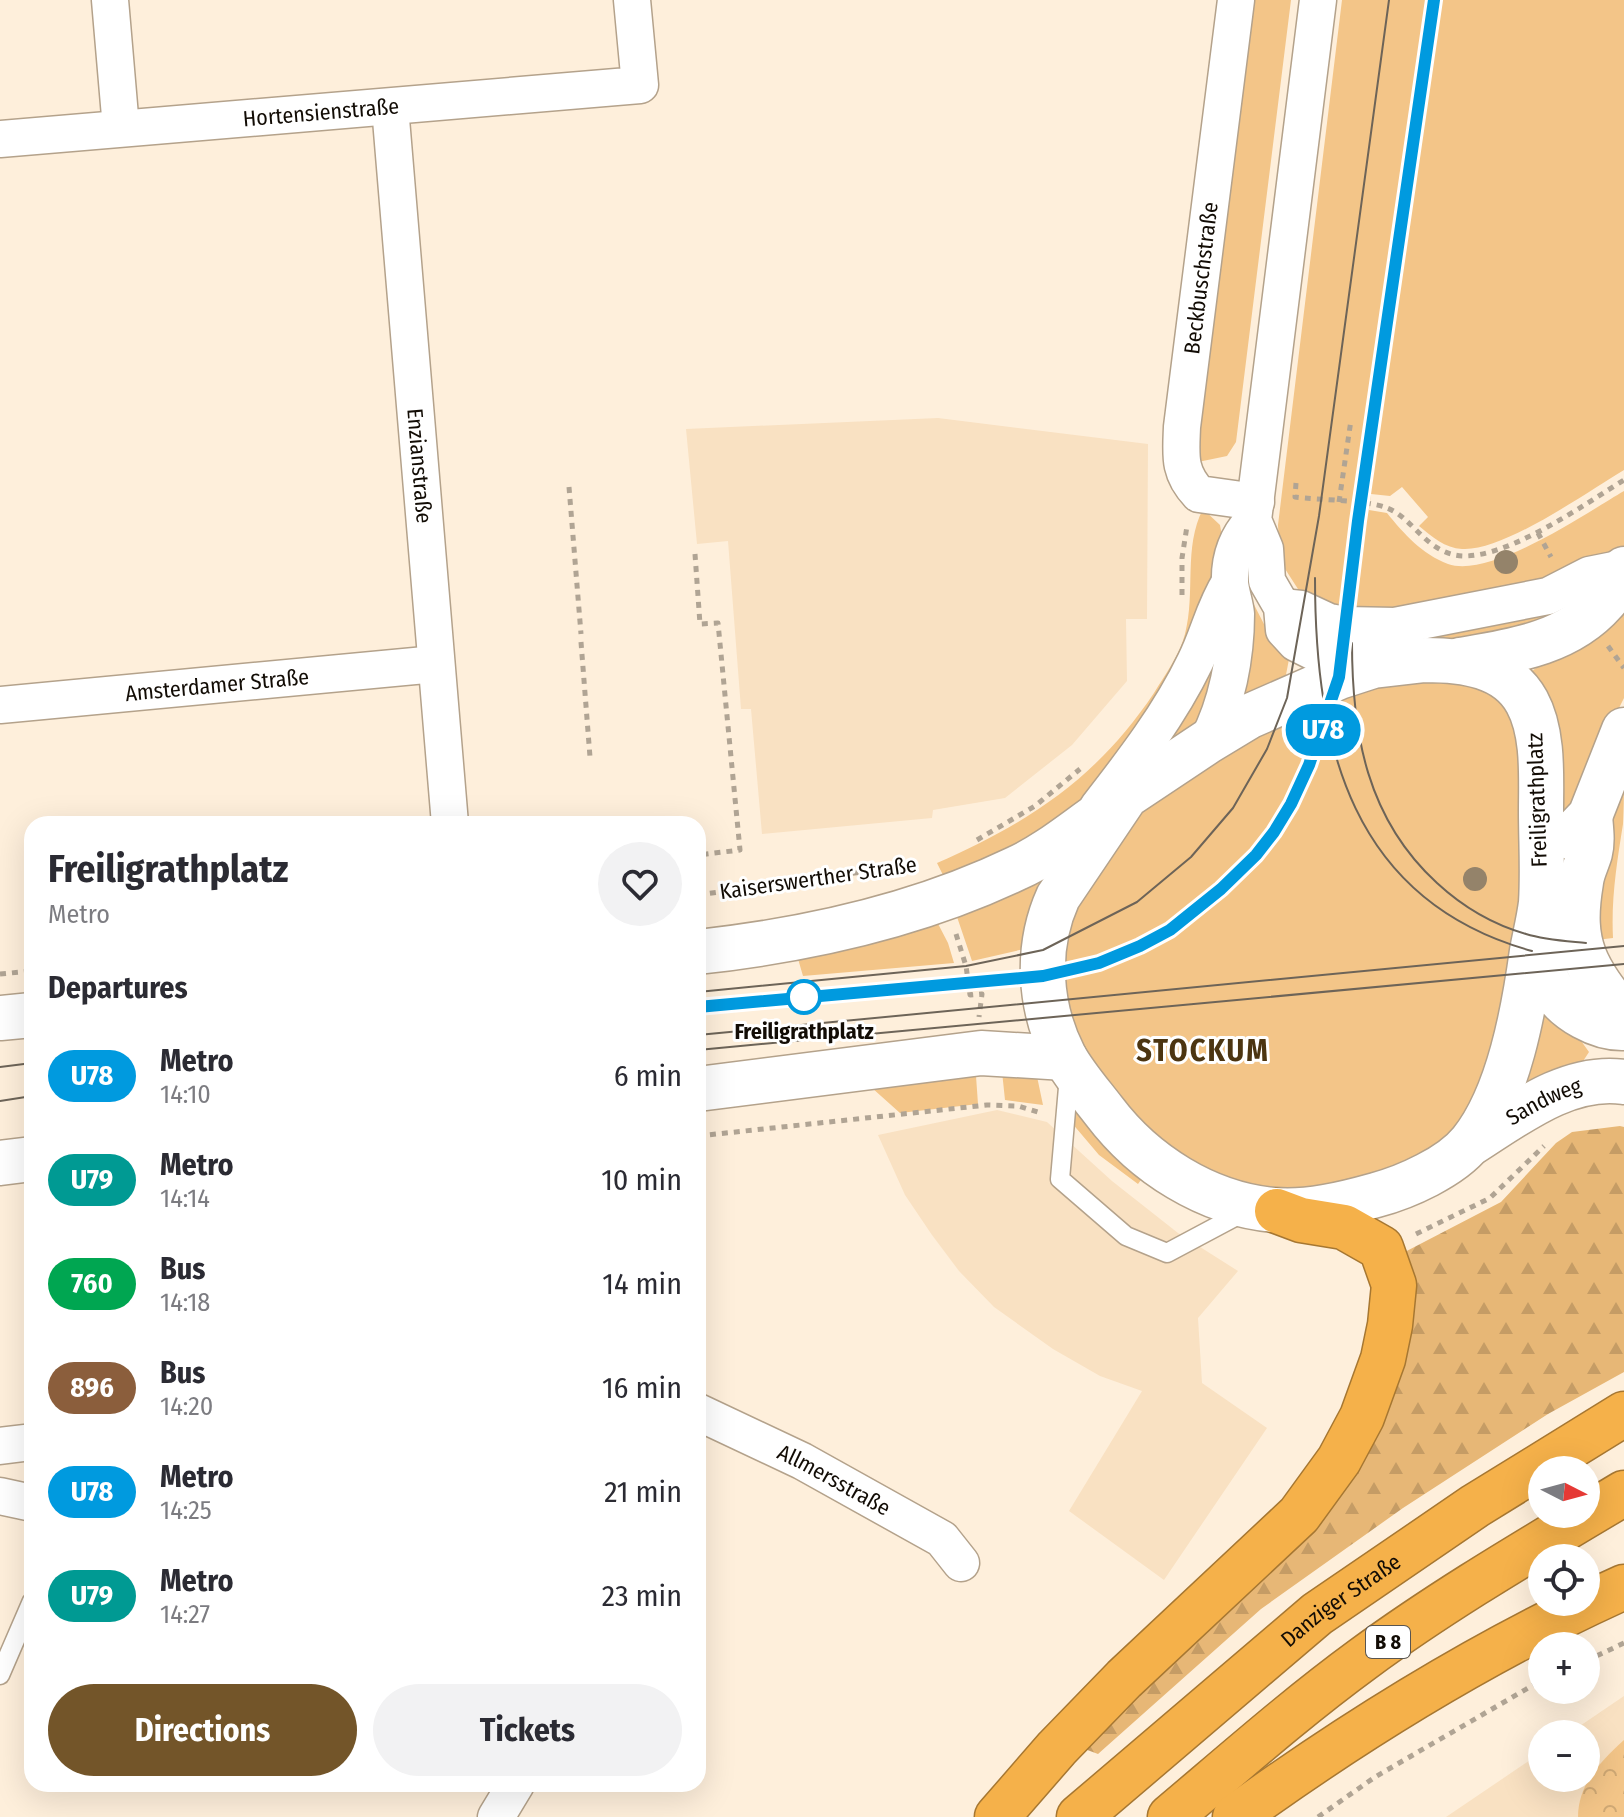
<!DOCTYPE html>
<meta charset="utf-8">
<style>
:root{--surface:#fff;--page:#f2f2f3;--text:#2b2b33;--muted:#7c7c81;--accent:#735529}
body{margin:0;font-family:"Fira Sans Condensed",sans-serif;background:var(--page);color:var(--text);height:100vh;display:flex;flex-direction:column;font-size:30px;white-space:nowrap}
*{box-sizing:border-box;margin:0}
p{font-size:26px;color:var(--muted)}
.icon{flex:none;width:44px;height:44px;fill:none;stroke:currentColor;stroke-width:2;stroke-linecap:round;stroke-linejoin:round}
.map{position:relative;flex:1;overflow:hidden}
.details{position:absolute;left:24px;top:816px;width:682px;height:976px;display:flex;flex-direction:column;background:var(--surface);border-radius:24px;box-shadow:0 8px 32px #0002}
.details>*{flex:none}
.badge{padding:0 16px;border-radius:26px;font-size:28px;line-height:52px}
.needle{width:52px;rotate:96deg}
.tools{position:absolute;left:1528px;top:1456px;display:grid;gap:16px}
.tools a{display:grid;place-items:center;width:72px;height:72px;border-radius:50%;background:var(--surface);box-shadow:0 8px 32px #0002;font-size:40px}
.map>.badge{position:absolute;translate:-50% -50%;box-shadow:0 0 0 4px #fff}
h2{padding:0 24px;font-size:30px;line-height:72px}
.round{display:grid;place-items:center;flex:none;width:84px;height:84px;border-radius:42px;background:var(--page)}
.summary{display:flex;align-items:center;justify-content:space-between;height:136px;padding:0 24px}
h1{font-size:38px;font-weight:700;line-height:60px}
.action{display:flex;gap:16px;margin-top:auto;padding:16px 24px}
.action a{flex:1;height:92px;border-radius:48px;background:var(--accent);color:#fff;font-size:32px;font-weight:700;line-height:92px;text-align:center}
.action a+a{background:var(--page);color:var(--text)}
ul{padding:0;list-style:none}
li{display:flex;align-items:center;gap:24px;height:104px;padding:0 24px}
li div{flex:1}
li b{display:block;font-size:30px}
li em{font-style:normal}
li .badge{min-width:88px;font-weight:700;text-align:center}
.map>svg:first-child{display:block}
.built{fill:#f9e1c2}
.grass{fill:#f3c588}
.forest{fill:url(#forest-firs)}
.park{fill:url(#park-crowns)}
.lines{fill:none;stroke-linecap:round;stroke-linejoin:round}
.lane-casing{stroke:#b4a28b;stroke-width:21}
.street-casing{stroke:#b4a28b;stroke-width:39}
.secondary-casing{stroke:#b4a28b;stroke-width:47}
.highway-casing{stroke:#a67732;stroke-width:47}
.path{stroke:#b0a494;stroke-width:5;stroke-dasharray:6 6;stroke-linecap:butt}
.lane{stroke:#fff;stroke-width:18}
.street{stroke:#fff;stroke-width:36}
.secondary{stroke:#fff;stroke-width:44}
.highway{stroke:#f5b14a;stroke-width:44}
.tram{stroke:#6d6458;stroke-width:2}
.tree{fill:#94836a}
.line-casing{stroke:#fff;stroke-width:18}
.line{stroke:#009adf;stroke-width:12}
.stop-dot{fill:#fff;stroke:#009adf;stroke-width:4}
.labels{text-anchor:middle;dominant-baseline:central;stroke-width:6;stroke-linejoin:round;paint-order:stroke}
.shield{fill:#fff;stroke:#595550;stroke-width:2}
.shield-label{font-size:20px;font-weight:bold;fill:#120c05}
.street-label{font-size:22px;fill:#120c05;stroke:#fff}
.stop-label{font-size:22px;font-weight:bold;fill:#120c05;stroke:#fff}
.district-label{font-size:30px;font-weight:bold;letter-spacing:2px;fill:#4c3511;stroke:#fff}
</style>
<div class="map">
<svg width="1624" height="1817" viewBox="0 0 1624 1817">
<defs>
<pattern id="forest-firs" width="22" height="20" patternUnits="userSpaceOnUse" patternTransform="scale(2)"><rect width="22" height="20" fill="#e7b776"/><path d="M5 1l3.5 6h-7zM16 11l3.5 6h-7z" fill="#c59c65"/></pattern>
<pattern id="park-crowns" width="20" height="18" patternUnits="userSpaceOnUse" patternTransform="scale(2)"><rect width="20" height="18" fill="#f3c588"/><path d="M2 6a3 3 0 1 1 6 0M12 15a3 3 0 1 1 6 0" fill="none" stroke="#cfa874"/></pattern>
</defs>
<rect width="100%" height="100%" fill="#feefdb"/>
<path class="built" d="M938 418 1148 444 1147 619H1126L1127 681 1072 745 1005 798 933 810 932 818 762 834 751 709H741L728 541 697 544 686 429Z
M997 1110 1047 1122 1112 1181 1178 1233 1238 1271 1198 1318 1202 1383 1267 1428 1164 1580 1069 1511 1142 1391 1100 1376 1053 1349 994 1307 959 1271 932 1235 905 1195 878 1135Z
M1624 1696V1817H1446L1542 1752V1778H1586V1734H1568Z"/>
<path class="grass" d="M1243 0H1291L1236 442 1227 456 1198 462 1190 454Z
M1342 0H1624V470C1587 492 1503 552 1462 549 1445 548 1432 537 1419 526L1428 517 1402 487 1390 496 1371 494 1369 510 1387 513C1404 534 1422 554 1448 564 1491 579 1586 513 1624 491V547L1594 567 1393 621 1305 600 1280 561 1278 525Z
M1203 509 1220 525 1222 536 1213 598 1115 772 1065 813 1036 832 990 857 944 877 937 863C1030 822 1097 778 1154 693 1165 675 1180 654 1185 634 1196 592 1183 548 1203 509Z
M1248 593 1266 628 1290 654 1284 685 1235 707Z
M1550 600 1560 617 1477 641 1363 637Z
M1624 600V698L1607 732 1566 833 1523 678Z
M1224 630 1203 727 1141 756Z
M1441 674 1507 699 1536 797 1501 1052 1447 1144 1383 1183 1292 1197 1185 1168 1077 1058 1049 956 1110 836 1182 770 1351 687Z
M1624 766C1624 785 1624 806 1623 824 1617 862 1611 899 1613 938L1588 941 1586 931Z
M1055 860 1037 946 972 961 955 911Z
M934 916 948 943 954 963 803 976 796 952Z
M1537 999 1579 1038 1589 1052 1574 1075 1524 1096Z
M975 1062 978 1104 900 1113 862 1079Z
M1001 1062 1035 1067 1043 1105 1005 1100Z
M1080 1092 1143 1177 1138 1184 1099 1155 1071 1122Z"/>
<path class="forest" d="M1620 1126 1624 1127V1372L1548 1414 1403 1508 1261 1609 1098 1754 1082 1748 1302 1520 1399 1255 1501 1202 1556 1143 1572 1132Z"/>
<path class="park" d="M1624 1740V1817H1578C1578 1784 1601 1761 1624 1740Z"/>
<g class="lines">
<g class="lane-casing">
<path id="lane" d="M1069 1076 1060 1179 1126 1236 1167 1253 1244 1212
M0 1675 32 1601"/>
</g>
<g class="street-casing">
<g id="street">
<path d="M110 0 121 128"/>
<path d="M1236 0 1182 427C1181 455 1178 472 1199 494L1256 502"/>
<path d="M1318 0 1253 520 1265 549 1267 581 1282 607 1284 630 1296 643 1316 653 1381 660"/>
<path id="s1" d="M390 107 450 824"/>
<path id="s2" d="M0 139 640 85 632 0"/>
<path d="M1282 607 1301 609 1329 622 1345 625 1395 626 1548 596 1589 575 1624 568"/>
<path id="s3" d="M0 705 436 664"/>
<path d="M1207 742C1227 704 1236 657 1236 614 1235 604 1231 593 1230 583 1229 559 1237 537 1253 520"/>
<path d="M1098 807C1133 762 1170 714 1195 662 1209 634 1213 609 1230 582"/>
<path id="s4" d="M698 1412 802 1461 942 1539 961 1563"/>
<path d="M0 1446 32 1442"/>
<path d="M0 1496 32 1503"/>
<path d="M496 1817 516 1784"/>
</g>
</g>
<g class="secondary-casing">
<g id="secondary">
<path d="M1425 660C1463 660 1507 665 1527 702 1544 733 1541 777 1541 811 1541 841 1543 872 1541 903 1539 919 1535 935 1532 951 1524 1009 1509 1095 1471 1142 1451 1167 1406 1187 1376 1195 1344 1204 1307 1213 1274 1210 1207 1204 1144 1164 1104 1111 1091 1094 1075 1076 1064 1056 1039 1007 1035 948 1058 897L1126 796 1207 742 1250 716 1339 677 1373 666Z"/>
<path d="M1460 660C1512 651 1567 644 1604 602 1613 593 1618 580 1624 569"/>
<path d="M1590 816C1591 829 1593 841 1590 853 1587 863 1582 872 1581 882 1570 947 1586 968 1624 1017"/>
<path d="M1570 837 1590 816 1624 730"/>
<path d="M1542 938C1542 955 1542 975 1552 989 1567 1011 1598 1029 1624 1028"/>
<path d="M698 952C808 940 917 916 1017 868 1048 854 1076 830 1104 811"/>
<path d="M0 1018 32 1015"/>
<path d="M698 1089 981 1053 1065 1058"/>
<path id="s5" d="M1473 1142C1517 1114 1568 1074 1624 1082"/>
<path d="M0 1163 32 1159"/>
</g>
</g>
<g class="highway-casing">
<g id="highway">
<path d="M997 1817 1057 1748 1124 1679 1299 1515 1339 1460 1362 1417 1383 1359 1390 1325 1394 1285 1381 1248 1344 1227 1301 1220 1277 1211"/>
<path id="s6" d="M1079 1817 1317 1614 1475 1506 1624 1414"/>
<path d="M1170 1817C1234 1763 1296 1708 1363 1659 1446 1598 1536 1546 1624 1493"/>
<path d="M1235 1817C1358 1728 1486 1649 1624 1587"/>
</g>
</g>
<path class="path" d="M1296 483 1295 497C1318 500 1368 500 1387 508 1411 517 1423 546 1451 554 1496 568 1586 503 1624 480
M569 487 581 634
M1339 502 1351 420
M1538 533 1551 557
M695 554 700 624 718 623 740 850 698 855
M1182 595V558L1187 526
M581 642 590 757
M1608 646 1624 668
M977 840 1035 806 1080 769
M698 895 912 865
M956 934 966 966 970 995 982 994 979 1017
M0 974 32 971
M698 1136 987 1105 1018 1106 1041 1113
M1416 1234 1490 1198 1544 1146
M1586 1661 1624 1643
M1318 1817 1375 1777 1542 1680"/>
<use href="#lane" class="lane"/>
<use href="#street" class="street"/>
<use href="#secondary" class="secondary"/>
<use href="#highway" class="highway"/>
<path class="tram" d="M1315 578C1315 745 1351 901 1532 951
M1352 643C1352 734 1367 819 1437 883 1463 907 1491 924 1526 934 1545 940 1566 941 1586 943
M698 992 966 966 1043 950 1137 902 1191 857 1233 808 1267 749 1287 698 1319 516 1389 0
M698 1007 1043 976 1099 963 1140 946 1170 930 1221 889 1256 855 1274 832 1309 765 1339 677 1360 504 1434 0
M698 1035 1624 946
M698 1050 1624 964
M0 1067 32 1063
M0 1101 32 1096"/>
</g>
<g class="tree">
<circle cx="1506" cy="562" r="12"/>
<circle cx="1475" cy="879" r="12"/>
</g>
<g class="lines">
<g class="line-casing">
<path id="line" d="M698 1007 1043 976 1099 963 1140 946 1170 930 1221 889 1256 855 1274 832 1291 804 1309 765 1339 677 1358 521 1434 0"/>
</g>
<use href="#line" class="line"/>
</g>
<circle class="stop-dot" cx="804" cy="997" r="16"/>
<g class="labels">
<rect class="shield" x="1366" y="1626" width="44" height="32" rx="6"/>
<g class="shield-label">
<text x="1388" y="1642">B 8</text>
</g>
<g class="street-label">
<text stroke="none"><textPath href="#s2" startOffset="322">Hortensienstraße</textPath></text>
<text transform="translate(1201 278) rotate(-83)">Beckbuschstraße</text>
<text stroke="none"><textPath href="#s1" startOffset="360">Enzianstraße</textPath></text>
<text stroke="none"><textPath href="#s3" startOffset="218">Amsterdamer Straße</textPath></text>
<text transform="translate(1537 800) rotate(-92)">Freiligrathplatz</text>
<text transform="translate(818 878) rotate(-8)">Kaiserswerther Straße</text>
<text stroke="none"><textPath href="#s5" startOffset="82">Sandweg</textPath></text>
<text stroke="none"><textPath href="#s4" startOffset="152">Allmersstraße</textPath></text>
<text stroke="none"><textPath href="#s6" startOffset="340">Danziger Straße</textPath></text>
</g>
<g class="stop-label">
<text x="804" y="1031">Freiligrathplatz</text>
</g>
<g class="district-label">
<text x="1203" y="1051">STOCKUM</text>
</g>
</g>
</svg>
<div class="tools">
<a><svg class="needle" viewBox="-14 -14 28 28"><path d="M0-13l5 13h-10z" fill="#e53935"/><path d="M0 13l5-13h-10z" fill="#7c7c81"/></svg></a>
<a><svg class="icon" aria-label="locate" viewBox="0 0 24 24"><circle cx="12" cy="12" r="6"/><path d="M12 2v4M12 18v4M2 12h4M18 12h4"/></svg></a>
<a>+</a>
<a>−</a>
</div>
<b class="badge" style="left:1323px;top:730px;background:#009adf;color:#fff">U78</b>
<section class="details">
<div class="summary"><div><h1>Freiligrathplatz</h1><p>Metro</p></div><a class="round"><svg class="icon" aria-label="heart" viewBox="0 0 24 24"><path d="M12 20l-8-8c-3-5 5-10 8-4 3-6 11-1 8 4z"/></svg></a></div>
<h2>Departures</h2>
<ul>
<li><span class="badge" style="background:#009adf;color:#fff">U78</span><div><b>Metro</b><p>14:10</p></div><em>6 min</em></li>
<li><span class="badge" style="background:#009a93;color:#fff">U79</span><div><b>Metro</b><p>14:14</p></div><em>10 min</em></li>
<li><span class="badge" style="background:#00a651;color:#fff">760</span><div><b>Bus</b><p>14:18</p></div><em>14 min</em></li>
<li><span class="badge" style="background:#8b5e3c;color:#fff">896</span><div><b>Bus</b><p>14:20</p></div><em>16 min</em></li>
<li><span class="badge" style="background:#009adf;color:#fff">U78</span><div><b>Metro</b><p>14:25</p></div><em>21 min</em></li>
<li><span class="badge" style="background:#009a93;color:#fff">U79</span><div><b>Metro</b><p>14:27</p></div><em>23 min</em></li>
</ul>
<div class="action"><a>Directions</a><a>Tickets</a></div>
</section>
</div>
